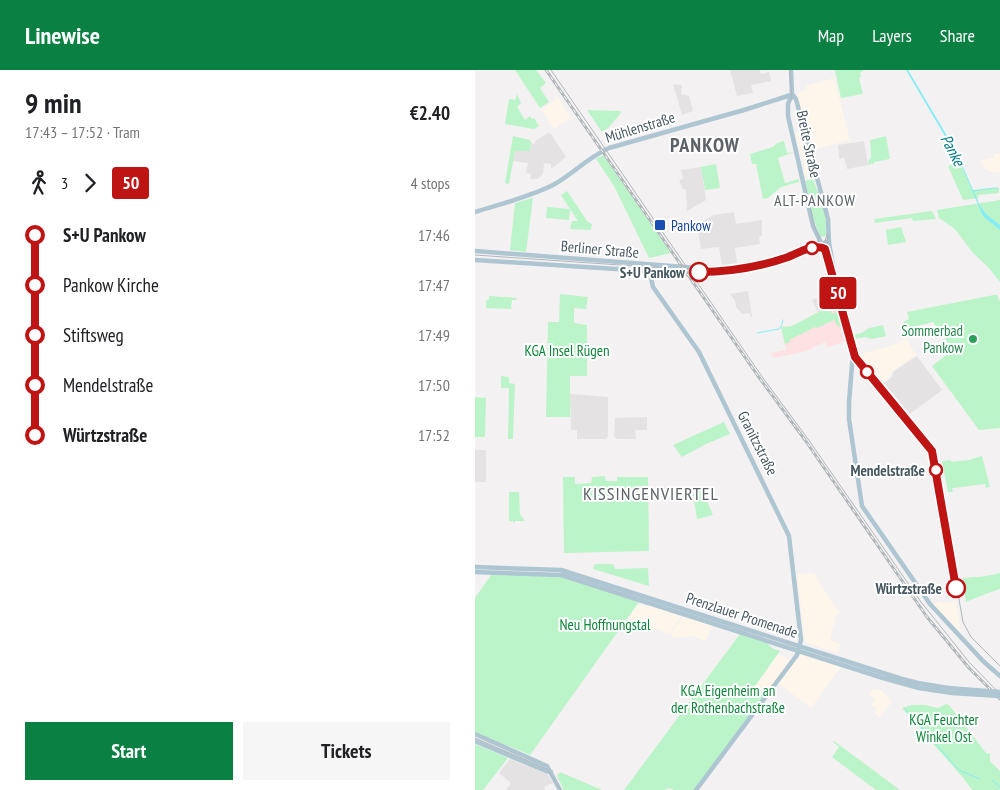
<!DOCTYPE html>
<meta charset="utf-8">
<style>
:root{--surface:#fff;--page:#f6f6f6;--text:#202124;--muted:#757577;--accent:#0b8043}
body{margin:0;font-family:"PT Sans Narrow",sans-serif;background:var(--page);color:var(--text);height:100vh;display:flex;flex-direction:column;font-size:19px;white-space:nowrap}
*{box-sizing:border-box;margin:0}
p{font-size:16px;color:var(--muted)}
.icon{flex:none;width:28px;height:28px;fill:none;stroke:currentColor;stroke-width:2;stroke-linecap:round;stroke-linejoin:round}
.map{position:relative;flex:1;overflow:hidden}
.side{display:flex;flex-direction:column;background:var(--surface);width:475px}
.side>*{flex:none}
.badge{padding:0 10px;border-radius:4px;font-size:18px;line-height:32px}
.map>.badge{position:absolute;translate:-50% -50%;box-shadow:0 0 0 2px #fff}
.legs{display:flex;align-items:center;gap:8px;height:55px;padding:0 25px;font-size:16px}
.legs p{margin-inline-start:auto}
.overview{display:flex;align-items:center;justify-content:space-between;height:85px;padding:0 25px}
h1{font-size:28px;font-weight:600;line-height:38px}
.button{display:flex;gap:10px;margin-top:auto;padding:10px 25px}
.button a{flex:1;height:58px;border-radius:0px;background:var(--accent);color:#fff;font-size:20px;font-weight:600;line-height:58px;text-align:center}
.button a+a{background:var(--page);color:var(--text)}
ul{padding:0 25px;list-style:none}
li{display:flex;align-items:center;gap:18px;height:50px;font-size:19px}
li i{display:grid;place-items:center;width:8px;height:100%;margin:0 6px;background:currentColor}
li i::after{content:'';width:12px;height:12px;margin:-6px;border:4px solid;border-radius:50%;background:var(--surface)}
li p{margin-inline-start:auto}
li:first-child i{background:linear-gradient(#0000 50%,currentColor 0)}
li:last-child i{background:linear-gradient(currentColor 50%,#0000 0)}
header{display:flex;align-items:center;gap:30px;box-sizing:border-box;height:70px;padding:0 25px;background:var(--accent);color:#fff}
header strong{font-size:24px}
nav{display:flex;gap:28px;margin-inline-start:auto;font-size:18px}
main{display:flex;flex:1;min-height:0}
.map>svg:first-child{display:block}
.commercial{fill:#fef6ea}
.education{fill:#e5e2e3}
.medical{fill:#fee1e2}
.green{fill:#bcf4ca}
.water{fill:#85edf5}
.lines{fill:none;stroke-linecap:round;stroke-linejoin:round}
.stream{stroke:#85edf5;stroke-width:1}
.major{stroke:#aec5d2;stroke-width:4.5}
.tram{stroke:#b2b7bc;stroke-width:1}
.rail-casing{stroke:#b2b7bc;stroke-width:3}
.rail{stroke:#fff;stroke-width:1;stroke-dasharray:4;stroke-linecap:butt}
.major-bridge{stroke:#aec5d2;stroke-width:4.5}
.line-1-casing{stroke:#fff;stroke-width:11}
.line-1{stroke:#be1414;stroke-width:8}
.transit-dot{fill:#1a4fb4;stroke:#fff;stroke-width:2}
.stop-1-dot{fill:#fff;stroke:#be1414;stroke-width:2.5}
.leisure-dot{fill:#2e9e5b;stroke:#fff;stroke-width:2}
.labels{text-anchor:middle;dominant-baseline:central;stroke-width:4;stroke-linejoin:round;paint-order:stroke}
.street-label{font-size:15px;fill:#475861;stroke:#fff}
.transit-label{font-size:15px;fill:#164399;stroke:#fff;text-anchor:start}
.stop-label{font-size:15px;font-weight:bold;fill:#475861;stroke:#fff;text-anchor:end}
.leisure-label{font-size:15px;fill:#27864d;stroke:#fff;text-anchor:end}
.park-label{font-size:15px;fill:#0e863a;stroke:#fff}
.water-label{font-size:16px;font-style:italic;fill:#057d87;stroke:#fff}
.neighbourhood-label{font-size:16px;letter-spacing:1px;fill:#5c6267;stroke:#fff}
.quarter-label{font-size:18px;letter-spacing:1px;fill:#5c6267;stroke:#fff}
.district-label{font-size:20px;font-weight:bold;letter-spacing:1px;fill:#5c6267;stroke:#fff}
</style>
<header>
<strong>Linewise</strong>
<nav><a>Map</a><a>Layers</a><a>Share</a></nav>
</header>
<main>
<section class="side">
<div class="overview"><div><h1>9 min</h1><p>17:43 – 17:52 · Tram</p></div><b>€2.40</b></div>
<div class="legs"><svg class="icon" aria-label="walk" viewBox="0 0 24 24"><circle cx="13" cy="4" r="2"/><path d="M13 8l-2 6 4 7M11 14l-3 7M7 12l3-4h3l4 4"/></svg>3<svg class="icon" aria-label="forward" viewBox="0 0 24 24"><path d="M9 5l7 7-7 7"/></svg><b class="badge" style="background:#be1414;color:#fff">50</b><p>4 stops</p></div>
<ul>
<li><i style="color:#be1414"></i><b>S+U Pankow</b><p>17:46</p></li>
<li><i style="color:#be1414"></i><span>Pankow Kirche</span><p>17:47</p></li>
<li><i style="color:#be1414"></i><span>Stiftsweg</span><p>17:49</p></li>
<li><i style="color:#be1414"></i><span>Mendelstraße</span><p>17:50</p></li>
<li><i style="color:#be1414"></i><b>Würtzstraße</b><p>17:52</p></li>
</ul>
<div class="button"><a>Start</a><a>Tickets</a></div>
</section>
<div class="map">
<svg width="525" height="720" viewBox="0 0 525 720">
<rect width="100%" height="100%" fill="#f3f1f1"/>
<path class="commercial" d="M359 8 375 70 336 80 321 26 324 22 332 20 331 16Z
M82 26 96 48 79 59 66 40 79 31V28Z
M320 62H326L330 71 337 105 331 106 329 105V96Z
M525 83V102H515L508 97 505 91 519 87V84Z
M431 269 441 285 415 303V307L407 313 383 285 418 275Z
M339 503 361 539 365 542 364 544 361 545 355 570 365 574 362 583 332 573 330 571 322 504Z
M481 531 486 563 459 535 463 532 470 533Z
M163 534 174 537 175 535 207 545 194 564 181 559 171 561 169 554 153 548Z
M209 546 237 555 231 571 216 566 197 568 196 563Z
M303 584 315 590 291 625 279 616Z
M326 584 366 597 336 638 303 613Z
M398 619 406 620 417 632 405 647 399 643 402 639 397 635 400 629 394 625Z"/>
<path class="education" d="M255 0H285L286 4 294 2 296 11 276 15 278 23 262 26Z
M198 14 207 15 206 24 214 26 218 41 207 45Z
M73 63 76 64 91 87 76 99V94L69 93 68 104 63 109H55L56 104 51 103 53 93 38 91 40 81H55L56 73 60 74V71Z
M389 71 393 95 372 99 369 88 364 89 363 75Z
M226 97 231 130 212 141 211 119H208L204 111 208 108 206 100Z
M259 142 261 154 287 150V166L284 167 285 174 260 178 262 193 247 195 244 177 226 179 222 154 239 145Z
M358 219 362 232 343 242 337 230 342 228V226Z
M273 221 277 247H276L274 243 267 244 261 237 260 231 255 224Z
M442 286 467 320 435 344 409 313 417 307 419 301Z
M95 324 133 327V366L131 369H102V360H96Z
M172 347V360H160L161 369H142L139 367 140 348Z
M0 380H11V412H0Z
M35 689 72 704 78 713 69 717 70 720H31L36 713 24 703Z"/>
<path class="medical" d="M362 232 372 271 352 277 350 272 332 281 299 288 296 283 311 280 306 257 317 256Z"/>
<path class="green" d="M40 0H61L71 13 65 18 74 32 65 38Z
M360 0H389L385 3 386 7 384 8 388 24 366 28Z
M42 24 46 33 42 37 50 50 55 46 57 49 59 48 64 56 59 59 30 54 34 29 40 30Z
M112 40 145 41 146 43 133 58 127 62Z
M38 66 55 70 56 73 55 81H40L34 114 30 113Z
M411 66 415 89 399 92 398 95 396 92V94L394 95 393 91 396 88 395 70Z
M309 71 312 83 319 82 303 88 310 113 324 109V112L306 117 293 128 288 129 281 94H277L275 84 298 77 302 73Z
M128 85 196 183 174 188 139 116 121 89Z
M484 90 497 120 524 118V123L503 125 504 128 488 130 473 96Z
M241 94 245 118 230 120 226 97Z
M338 109C345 127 353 146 352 166L345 167 339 150 330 111Z
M92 121 112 151 117 154 116 160 95 159 97 151H103L95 139 94 150 71 148 72 137 95 139 86 125Z
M57 128H58L51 182 35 180 40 133Z
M525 130V212L513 197 498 183 480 159 464 148 462 140Z
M457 141 461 149 438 151 437 148 400 153 399 149Z
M426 157 431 172 413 175 411 160Z
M85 224 113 227 111 239 99 238V253L112 255V306H95V347H71L73 252H84Z
M519 225H522L525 232V358L504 360 457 296 478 280 458 252 431 259 428 252 434 249 432 242Z
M14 226 42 228 41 230H37L36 238 38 239 11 238V231L14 229Z
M353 237 357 244 364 242 368 257H365L362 255 359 250 342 258 340 257 314 270 315 272 310 274 306 257 317 256Z
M408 255 411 266 397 269 390 267 379 269 378 265 387 263 394 258Z
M26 306 34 307V313L40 314 38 369H33L34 318H26Z
M0 327 11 328 10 367H0Z
M249 352 255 364 231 374 207 387 198 375Z
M507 386 515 417 511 418 510 414 479 418H477L478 422H473L467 391 476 390V392L494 390Z
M130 406 131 411H142V407H173L174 481 89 483 88 407H100V414L116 413 117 407Z
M227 420 238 445 222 449 218 424Z
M34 422H44L45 444 50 451H40L39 454 38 451H34Z
M120 494H138L140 499 173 498 174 516 118 499Z
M525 503V519C513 523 502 527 491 532L488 508C499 507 512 507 525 503Z
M16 505 82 506 164 532 55 685 0 662V528Z
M265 564 292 573 297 578 305 581 280 616 291 625 219 720H199L194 718 190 720H149Z
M471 634 474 635 511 683 515 684V691L525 701V720H497L489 709 427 638 437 635H450L463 638Z
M359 671 425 720H401L357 687 364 677 358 672Z
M0 674 33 688 8 720H0Z
M85 702 127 720H89L82 706Z"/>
<path class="water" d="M431 0H433L481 81 505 136 512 145 525 155V160L508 146 484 90Z"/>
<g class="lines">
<path class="stream" d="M520 118H522
M498 121 519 118
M307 254 308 250
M282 263 304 259 307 255
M430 639 481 697 486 701 505 709
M517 710 525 717"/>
<path class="major" d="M316 0 317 24 313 34V46L338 156 350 181 361 214 378 283 374 332V349L387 436 455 534 508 591 525 606
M317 24 321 29 353 149 354 173 361 211
M0 142C26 134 54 127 78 115 98 104 112 88 134 78L269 40 316 25
M0 181 249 200 299 192 354 171
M0 190 218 204 245 202 249 200
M175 196V204L178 217 224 282 314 466 326 570 322 585 221 720
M0 497 86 500 427 609 443 613 473 618
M0 502 86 505 408 608 444 618 477 623
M0 664 72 696 85 720
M0 671 71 701 76 702"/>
<path class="tram" d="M76 0 288 308 333 369 446 532 494 592 525 624
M315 0 317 30
M331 120 339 155 344 168 342 174 338 177
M353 164 352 179 381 287 458 381 488 552 496 567 525 596
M0 185 217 200
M222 202C265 203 305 191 344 175L350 171 352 165
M0 668 72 699 86 720"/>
<g class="rail-casing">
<path id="rail" d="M71 0 283 306 330 370 452 547 494 598 525 629"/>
</g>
<use href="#rail" class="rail"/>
<path class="major-bridge" d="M473 618 525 622
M477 623 525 626"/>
</g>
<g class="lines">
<g class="line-1-casing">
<path id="line-1" d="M224 202C253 202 285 197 313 187 323 183 340 173 350 179L380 287 457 381 481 518"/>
</g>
<use href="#line-1" class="line-1"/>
</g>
<rect class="transit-dot" x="179" y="149" width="12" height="12" rx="2.5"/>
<g class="stop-1-dot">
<circle cx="337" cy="178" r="6"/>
<circle cx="224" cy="202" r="9"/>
<circle cx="392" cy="302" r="6"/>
<circle cx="461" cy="400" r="6"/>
<circle cx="481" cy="518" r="9"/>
</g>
<circle class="leisure-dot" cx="498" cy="269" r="5"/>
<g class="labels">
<g class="street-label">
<text transform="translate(165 57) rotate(-17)">Mühlenstraße</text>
<text transform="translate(334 74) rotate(78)">Breite Straße</text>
<text transform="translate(125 179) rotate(5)">Berliner Straße</text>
<text transform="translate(283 373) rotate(63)">Granitzstraße</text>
<text transform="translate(267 545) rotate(18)">Prenzlauer Promenade</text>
</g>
<g class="transit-label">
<text x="196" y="155">Pankow</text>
</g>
<g class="stop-label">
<text x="210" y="202">S+U Pankow</text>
<text x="450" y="400">Mendelstraße</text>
<text x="467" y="518">Würtzstraße</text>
</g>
<g class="leisure-label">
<text x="488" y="260">Sommerbad<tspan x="488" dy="17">Pankow</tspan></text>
</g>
<g class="park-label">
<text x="92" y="280">KGA Insel Rügen</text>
<text x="130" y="554">Neu Hoffnungstal</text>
<text x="253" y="620">KGA Eigenheim an<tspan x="253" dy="17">der Rothenbachstraße</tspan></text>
<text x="469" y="649">KGA Feuchter<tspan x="469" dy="17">Winkel Ost</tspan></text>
</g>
<g class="water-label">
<text transform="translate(478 80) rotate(62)">Panke</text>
</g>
<g class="neighbourhood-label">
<text x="340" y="130">ALT-PANKOW</text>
</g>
<g class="quarter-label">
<text x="176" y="423">KISSINGENVIERTEL</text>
</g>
<g class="district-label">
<text x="230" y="75">PANKOW</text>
</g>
</g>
</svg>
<b class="badge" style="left:363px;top:223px;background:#be1414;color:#fff">50</b>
</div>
</main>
